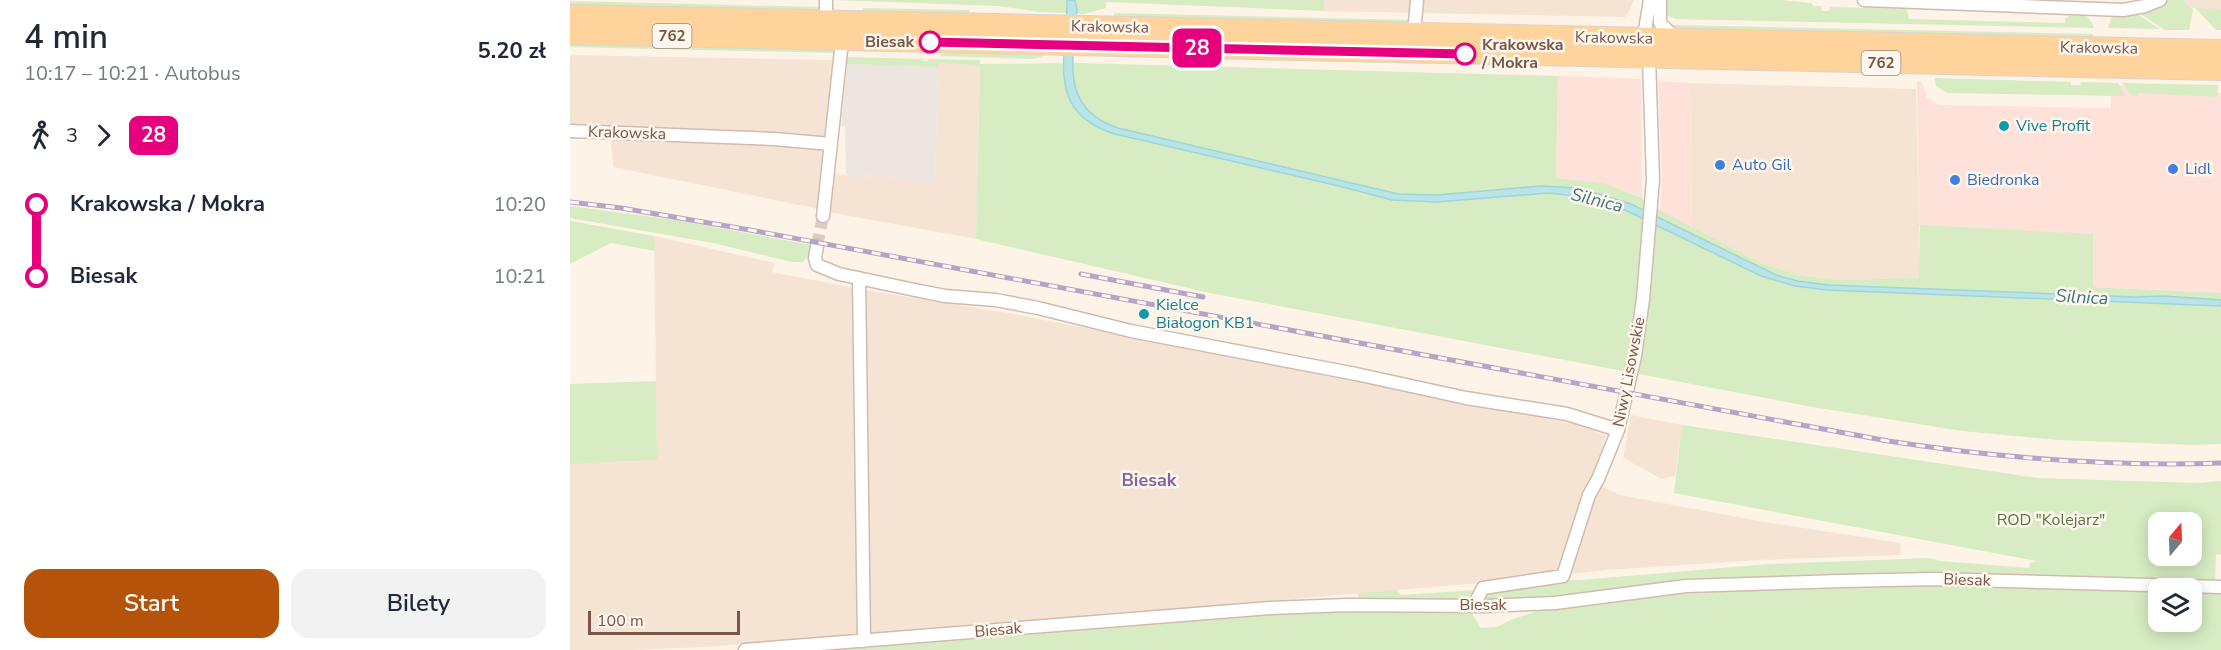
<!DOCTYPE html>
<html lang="pl">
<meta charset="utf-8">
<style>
:root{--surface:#fff;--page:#f2f2f3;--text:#1f2937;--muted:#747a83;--accent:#b45309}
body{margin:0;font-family:"Nunito Sans",sans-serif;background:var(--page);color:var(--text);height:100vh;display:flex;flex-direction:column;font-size:22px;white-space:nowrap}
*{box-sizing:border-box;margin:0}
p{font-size:20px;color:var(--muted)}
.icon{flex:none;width:33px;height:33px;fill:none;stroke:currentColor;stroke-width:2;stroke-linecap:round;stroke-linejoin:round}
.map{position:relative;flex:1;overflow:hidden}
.drawer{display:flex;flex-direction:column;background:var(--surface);width:570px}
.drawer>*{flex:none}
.badge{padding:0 12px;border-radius:9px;font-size:21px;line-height:39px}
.needle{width:39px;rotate:19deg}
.buttons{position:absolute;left:1578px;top:512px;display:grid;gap:12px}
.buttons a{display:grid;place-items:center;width:54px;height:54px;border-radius:12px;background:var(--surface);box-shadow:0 3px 15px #0003;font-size:30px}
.scale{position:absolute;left:18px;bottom:15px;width:152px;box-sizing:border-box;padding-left:6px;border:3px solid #785749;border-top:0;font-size:16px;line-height:21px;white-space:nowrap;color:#785749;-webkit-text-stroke:4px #fff7ed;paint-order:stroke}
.map>.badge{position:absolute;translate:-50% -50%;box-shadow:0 0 0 3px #fff}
.legs{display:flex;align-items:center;gap:9px;height:66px;padding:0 24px;font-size:20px}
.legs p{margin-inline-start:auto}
.head{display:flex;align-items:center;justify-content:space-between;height:102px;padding:0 24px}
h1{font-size:33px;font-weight:600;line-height:45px}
.cta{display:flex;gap:12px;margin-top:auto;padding:12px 24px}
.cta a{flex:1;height:69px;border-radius:18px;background:var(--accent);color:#fff;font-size:24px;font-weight:600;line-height:69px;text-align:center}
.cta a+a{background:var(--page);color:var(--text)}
ul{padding:0 24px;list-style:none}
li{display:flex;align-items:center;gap:21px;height:72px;font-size:22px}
li i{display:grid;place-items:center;width:9px;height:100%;margin:0 8px;background:currentColor}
li i::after{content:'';width:15px;height:15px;margin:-8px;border:4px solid;border-radius:50%;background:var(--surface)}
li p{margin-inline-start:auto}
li:first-child i{background:linear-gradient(#0000 50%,currentColor 0)}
li:last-child i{background:linear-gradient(currentColor 50%,#0000 0)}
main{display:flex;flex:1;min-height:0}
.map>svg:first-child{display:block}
.residential{fill:#f5e4d4}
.commercial{fill:#fee2d9}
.industrial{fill:#ede5e0}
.green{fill:#d7ecc3;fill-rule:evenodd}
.water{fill:#b9e4e8;stroke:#9fd5da;stroke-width:1.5}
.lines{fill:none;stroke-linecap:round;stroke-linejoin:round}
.minor-tunnel{stroke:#dcccbf;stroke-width:12;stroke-dasharray:12 6;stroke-linecap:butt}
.minor-casing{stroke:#d2bbae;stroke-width:15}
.primary-casing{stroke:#dcd3d0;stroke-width:22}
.minor{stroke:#fff;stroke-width:12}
.primary{stroke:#fed39c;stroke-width:20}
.rail-casing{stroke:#b5a3c8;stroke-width:5}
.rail{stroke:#fff7ed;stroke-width:3;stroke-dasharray:9;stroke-linecap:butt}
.line-1-casing{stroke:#fff;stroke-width:14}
.line-1{stroke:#e6007e;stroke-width:9}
.stop-1-dot{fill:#fff;stroke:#e6007e;stroke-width:3}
.culture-dot{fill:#0f9aa8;stroke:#fff7ed;stroke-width:2}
.shop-dot{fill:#3f7fe0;stroke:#fff7ed;stroke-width:2}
.labels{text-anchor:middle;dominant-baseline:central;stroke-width:5;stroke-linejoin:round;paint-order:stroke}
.shield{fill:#fff7ed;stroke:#a0877a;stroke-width:1.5}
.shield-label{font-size:15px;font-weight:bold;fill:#785749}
.street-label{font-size:16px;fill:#785749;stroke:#fff7ed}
.stop-label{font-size:16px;font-weight:bold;fill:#785749;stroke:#fff7ed;text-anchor:end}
.culture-label{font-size:16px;fill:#0d838f;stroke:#fff7ed;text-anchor:start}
.shop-label{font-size:16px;fill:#366cbe;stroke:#fff7ed;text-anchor:start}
.park-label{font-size:16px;fill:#53783e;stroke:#fff7ed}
.water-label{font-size:18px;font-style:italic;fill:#3c777e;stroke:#fff7ed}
.neighbourhood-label{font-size:18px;font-weight:bold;fill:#85659b;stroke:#fff7ed}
</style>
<main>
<section class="drawer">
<div class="head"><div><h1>4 min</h1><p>10:17 – 10:21 · Autobus</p></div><b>5.20 zł</b></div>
<div class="legs"><svg class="icon" aria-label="walk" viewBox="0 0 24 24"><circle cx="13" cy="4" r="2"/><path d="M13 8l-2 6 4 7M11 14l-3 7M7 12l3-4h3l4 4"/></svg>3<svg class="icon" aria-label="forward" viewBox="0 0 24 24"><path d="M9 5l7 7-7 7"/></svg><b class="badge" style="background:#e6007e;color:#fff">28</b></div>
<ul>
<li><i style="color:#e6007e"></i><b>Krakowska / Mokra</b><p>10:20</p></li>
<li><i style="color:#e6007e"></i><b>Biesak</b><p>10:21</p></li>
</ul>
<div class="cta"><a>Start</a><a>Bilety</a></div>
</section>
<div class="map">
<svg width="1651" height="650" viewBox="0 0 1651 650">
<rect width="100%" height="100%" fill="#fdf3e6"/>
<path class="residential" d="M754 0H1064L1056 17 754 11Z
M1606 0H1651V11L1622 8Z
M0 55 262 60 265 69 249 209 43 167 40 127 0 125Z
M368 63 410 64 406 239 258 212 262 174 296 177 302 174 365 184Z
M1120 83 1346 89 1350 278 1264 280 1226 274 1188 262 1122 228Z
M84 236 205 263 202 272 294 290 439 313 1009 425 1036 436 1022 482 1050 495 1189 521 1330 543 1331 555 1188 560 1036 570 968 578 289 636 134 647 62 650H0V464L87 460Z
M1061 415 1112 425 1105 476 1092 479 1053 458Z"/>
<path class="commercial" d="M988 76 1071 79 1072 198 1034 183 986 178Z
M1088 81 1120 83 1122 228 1090 210 1092 175Z
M1347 81 1352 82 1357 97 1368 105 1541 108V95H1501V85L1585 86 1651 93V293L1523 287V234L1349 226Z"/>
<path class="industrial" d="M277 64 368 67 365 184 302 174 292 178 276 175 275 126H271Z"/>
<path class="green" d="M262 0H754V11L536 2V8L514 14 469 12 429 6Z
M1095 0H1210L1242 3 1243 6H1251L1252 11H1259L1260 7 1337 9 1339 19 1495 23V19L1499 16C1514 16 1518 12 1524 28L1106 19 1095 15Z
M1598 0H1613L1623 10 1619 30H1595L1569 13 1589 6Z
M0 1 251 7 248 11 0 8Z
M293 8 399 10 400 13 384 16 293 14Z
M1625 8 1651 10V30H1646Z
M544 13 842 20 838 25 562 21 559 16H544Z
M1567 14 1590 29 1538 28 1542 16Z
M1094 23 1104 25 1523 34V37L1105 28Z
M0 40 260 48 265 53 0 47Z
M390 51 484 53 462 59 371 56V54Z
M548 53 826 59 863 64 544 57Z
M275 57 353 59V61H358V59L410 60V64L509 63 988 76 986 178 1034 183 1072 198 1090 210 1188 262 1226 274 1264 280 1349 278 1350 225 1523 234V287L1651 293V444L1625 445 1489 440 1392 431 1243 407 640 293 406 239 410 65 369 63 368 67 277 64Z
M1365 78 1501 82V85H1510L1511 82 1548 83 1555 96 1377 93 1366 86Z
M1552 83 1648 85 1647 97 1567 93V96L1561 95Z
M0 206 105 220 247 246 233 262H222L143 243 0 218Z
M0 221 84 236 85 251 41 243 0 264Z
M86 381 87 460 0 464V384Z
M1112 425 1467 478 1628 483 1651 481V554L1646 555 1645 584 1651 589V650H256L780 609H899L911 628 927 627 938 621 982 606 1092 593 1367 576 976 599 918 601 913 596 917 590 990 580H1011L1199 564 1360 558 1370 561 1459 568 1460 563 1467 561 1104 493ZM1588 522H1622V555H1588ZM1588 588H1622V621H1588Z
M827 590 831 595 906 590 902 598 897 600H788V593Z"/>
<path class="water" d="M497 0H505L507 9C504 59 488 108 548 128L828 194 867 195 971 186 1008 188 1061 204 1206 275 1228 281 1258 285 1565 297 1594 296 1651 300V306L1257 290 1225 286 1191 276 1055 210 1016 197 978 193 867 202 822 200 773 187 545 134C473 112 498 56 497 0Z"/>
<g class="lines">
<path class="minor-tunnel" d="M247 246 253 216"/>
<g class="minor-casing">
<path id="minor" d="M256 0V20
M1090 0V23L1099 32 1108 37
M1294 0 1553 10 1575 6 1590 0
M844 33 847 0
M1065 38 1075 30 1080 0
M0 131 204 139 261 144
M253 216 272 41
M247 246 245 258 247 265 269 274 345 290 375 296 426 300 468 308 561 331 786 374 896 398 997 414 1048 430
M289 278 294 641
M904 605 913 588 993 576 1019 495 1028 479 1048 430 1065 356 1073 299 1083 179 1079 59
M175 650 700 608 777 605 916 606 985 603 1116 586 1271 581 1364 579 1651 587"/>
</g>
<g class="primary-casing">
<path id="primary" d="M0 15 1651 50
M0 34 1651 70"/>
</g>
<use href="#minor" class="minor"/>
<use href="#primary" class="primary"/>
<g class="rail-casing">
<path id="rail" d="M0 202 51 208 180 230 1318 441C1429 458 1539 467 1651 463
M511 274 633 297"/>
</g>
<use href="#rail" class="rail"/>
</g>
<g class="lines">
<g class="line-1-casing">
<path id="line-1" d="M360 42 895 54"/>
</g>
<use href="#line-1" class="line-1"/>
</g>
<g class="stop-1-dot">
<circle cx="360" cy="42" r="10"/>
<circle cx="895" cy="54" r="10"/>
</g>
<g class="culture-dot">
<circle cx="1434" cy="126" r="6"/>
<circle cx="574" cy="314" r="6"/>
</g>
<g class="shop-dot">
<circle cx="1150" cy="165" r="6"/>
<circle cx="1603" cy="169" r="6"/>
<circle cx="1385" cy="180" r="6"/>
</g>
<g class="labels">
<g class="shield">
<rect x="82.5" y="24" width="39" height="24" rx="4.5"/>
<rect x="1291.5" y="51" width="39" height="24" rx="4.5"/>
</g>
<g class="shield-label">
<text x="102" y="36">762</text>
<text x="1311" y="63">762</text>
</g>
<g class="street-label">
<text transform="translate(540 27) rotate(1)">Krakowska</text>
<text transform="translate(1044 38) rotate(1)">Krakowska</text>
<text transform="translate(1529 48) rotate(1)">Krakowska</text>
<text transform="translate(57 133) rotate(2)">Krakowska</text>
<text transform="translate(1059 372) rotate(-79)">Niwy Lisowskie</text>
<text transform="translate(1397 580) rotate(2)">Biesak</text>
<text x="913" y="605">Biesak</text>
<text transform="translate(428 630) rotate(-5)">Biesak</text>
</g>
<g class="stop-label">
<text x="344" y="42">Biesak</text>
<text x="912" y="45" text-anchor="start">Krakowska<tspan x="912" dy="18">/ Mokra</tspan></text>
</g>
<g class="culture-label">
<text x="1446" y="126">Vive Profit</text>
<text x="586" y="305">Kielce<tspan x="586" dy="18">Białogon KB1</tspan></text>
</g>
<g class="shop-label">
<text x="1162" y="165">Auto Gil</text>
<text x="1615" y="169">Lidl</text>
<text x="1397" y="180">Biedronka</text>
</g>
<g class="park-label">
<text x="1481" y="520">ROD "Kolejarz"</text>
</g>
<g class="water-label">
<text transform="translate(1027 200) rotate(14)">Silnica</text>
<text transform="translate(1512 297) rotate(3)">Silnica</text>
</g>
<g class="neighbourhood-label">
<text x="579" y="480">Biesak</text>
</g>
</g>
</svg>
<div class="buttons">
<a><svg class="needle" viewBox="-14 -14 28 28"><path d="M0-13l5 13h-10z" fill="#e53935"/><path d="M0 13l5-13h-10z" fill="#747a83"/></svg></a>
<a><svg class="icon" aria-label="layers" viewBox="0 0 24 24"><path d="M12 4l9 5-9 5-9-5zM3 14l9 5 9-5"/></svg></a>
</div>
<div class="scale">100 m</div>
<b class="badge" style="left:627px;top:48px;background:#e6007e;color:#fff">28</b>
</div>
</main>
